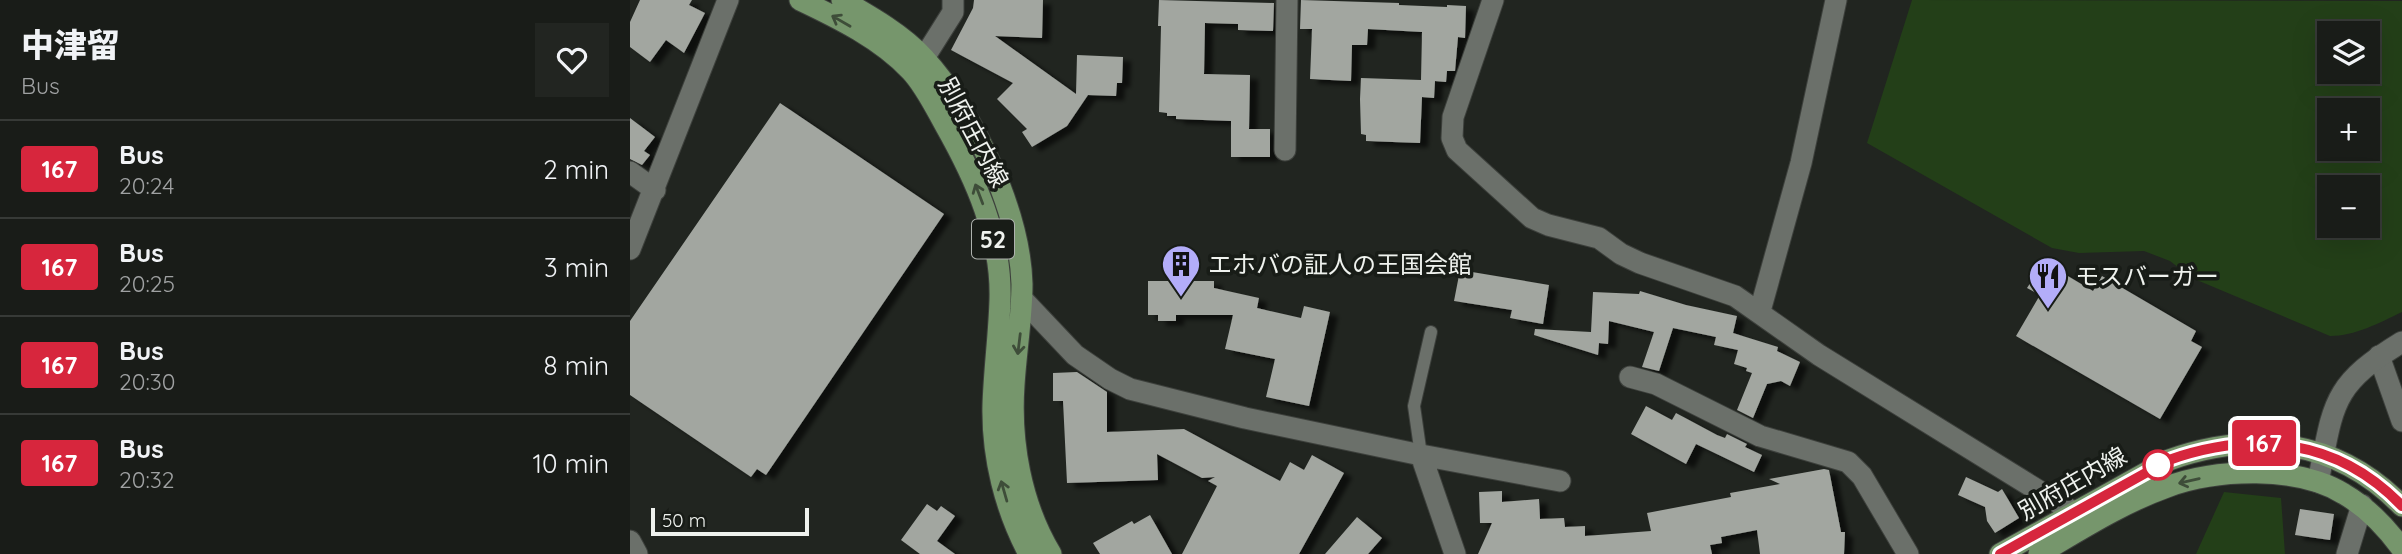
<!DOCTYPE html>
<meta charset="utf-8">
<style>
:root{--surface:#191c18;--page:#222521;--text:#f1f3f6;--muted:#9fa1a2;--line:#373a37}
body{margin:0;font-family:Quicksand,"Noto Sans JP",sans-serif;background:var(--page);color:var(--text);height:100vh;display:flex;flex-direction:column;font-size:26px;white-space:nowrap}
*{box-sizing:border-box;margin:0}
p{font-size:23px;color:var(--muted)}
.icon{flex:none;width:38px;height:38px;fill:none;stroke:currentColor;stroke-width:2;stroke-linecap:round;stroke-linejoin:round}
.map{position:relative;flex:1;overflow:hidden}
.sheet{display:flex;flex-direction:column;background:var(--surface);width:630px}
.sheet>*{flex:none}
.badge{padding:0 14px;border-radius:5px;font-size:24px;line-height:46px}
.tools{position:absolute;left:1687px;top:21px;display:grid;gap:14px}
.tools a{display:grid;place-items:center;width:63px;height:63px;border-radius:0px;background:var(--surface);box-shadow:0 7px 28px #0002,0 0 0 2px var(--line);font-size:35px}
.scale{position:absolute;left:21px;bottom:18px;width:158px;box-sizing:border-box;padding-left:7px;border:4px solid #eff2ee;border-top:0;font-size:19px;line-height:24px;white-space:nowrap;color:#eff2ee;-webkit-text-stroke:5px #181c17;paint-order:stroke}
.map>.badge{position:absolute;translate:-50% -50%;box-shadow:0 0 0 4px #fff}
.round{display:grid;place-items:center;flex:none;width:74px;height:74px;border-radius:0px;background:var(--page)}
.summary{display:flex;align-items:center;justify-content:space-between;height:119px;padding:0 21px}
h1{font-size:33px;font-weight:800;line-height:52px}
ul{padding:0;list-style:none}
li{display:flex;align-items:center;gap:21px;height:98px;padding:0 21px;border-top:2px solid var(--line)}
li div{flex:1}
li b{display:block;font-size:26px}
li em{font-style:normal}
li .badge{min-width:77px;font-weight:700;text-align:center}
main{display:flex;flex:1;min-height:0}
.map>svg:first-child{display:block}
.green{fill:#233f18;fill-rule:evenodd}
.building{fill:#a2a6a0;filter:url(#shadow)}
.lines{fill:none;stroke-linecap:round;stroke-linejoin:round}
.service-casing{stroke:#3d403c;stroke-width:14}
.minor-casing{stroke:#3d403c;stroke-width:23}
.tertiary-casing{stroke:#3d403c;stroke-width:23}
.primary-casing{stroke:#3d403c;stroke-width:23}
.service{stroke:#6b706a;stroke-width:12}
.minor{stroke:#6b706a;stroke-width:21}
.tertiary{stroke:#6b706a;stroke-width:21}
.primary{stroke:#76966c;stroke-width:21}
.oneway{stroke:#3e4d39}
.line-casing{stroke:#fff;stroke-width:16}
.line{stroke:#d7263d;stroke-width:10}
.stop-dot{fill:#fff;stroke:#d7263d;stroke-width:3.5}
.labels{text-anchor:middle;dominant-baseline:central;stroke-width:7;stroke-linejoin:round;paint-order:stroke}
.shield{fill:#181c17;stroke:#aeb2ae;stroke-width:2}
.shield-label{font-size:23px;font-weight:bold;fill:#eff2ee}
.street-label{font-size:24px;fill:#eff2ee;stroke:#181c17}
.poi-label{font-size:24px;fill:#eff2ee;stroke:#181c17;text-anchor:start}
</style>
<main>
<section class="sheet">
<div class="summary"><div><h1>中津留</h1><p>Bus</p></div><a class="round"><svg class="icon" aria-label="heart" viewBox="0 0 24 24"><path d="M12 20l-8-8c-3-5 5-10 8-4 3-6 11-1 8 4z"/></svg></a></div>
<ul>
<li><span class="badge" style="background:#d7263d;color:#fff">167</span><div><b>Bus</b><p>20:24</p></div><em>2 min</em></li>
<li><span class="badge" style="background:#d7263d;color:#fff">167</span><div><b>Bus</b><p>20:25</p></div><em>3 min</em></li>
<li><span class="badge" style="background:#d7263d;color:#fff">167</span><div><b>Bus</b><p>20:30</p></div><em>8 min</em></li>
<li><span class="badge" style="background:#d7263d;color:#fff">167</span><div><b>Bus</b><p>20:32</p></div><em>10 min</em></li>
</ul>
</section>
<div class="map">
<svg width="1772" height="554" viewBox="0 0 1772 554">
<defs>
<filter id="shadow"><feDropShadow dx="8" dy="4.5" stdDeviation="2" flood-color="#0009"/></filter>
</defs>
<rect width="100%" height="100%" fill="#212520"/>
<path class="green" d="M1282 0 1772 1V312C1749 323 1725 336 1700 336L1562 278 1540 261 1514 251 1449 253 1422 248 1237 143ZM1699 33H1738V72H1699ZM1699 110H1738V149H1699ZM1699 187H1738V226H1699Z
M1594 492 1651 498 1655 554H1566Z"/>
<path class="building" d="M10 0H62L59 5 75 13 54 53 36 40 20 62 0 47V22Z
M344 0H413L412 38 365 36 446 94 447 55 493 57 492 83H487L486 96 458 95 437 126 402 147 392 132 397 129 367 99 383 83 321 50 343 8Z
M529 0 644 3 643 31 608 30V24L575 23 574 74 620 75 619 129H640V157H601V121L546 119V116H537V113L529 112 531 26H528Z
M671 0 769 3V5L817 7V5L836 6 835 38 828 37 825 71H817L816 82 805 81 804 98 792 97 790 143 736 141V135L731 134 730 99 731 78 791 80 792 32 738 29 737 45H722L721 81 680 79 682 29H670Z
M150 103 314 214 136 475 127 469 121 477 0 395V321Z
M0 118 25 137 14 151 20 155 12 165 0 159Z
M1426 269 1463 291 1472 276 1566 331 1561 341 1572 347 1530 419 1386 336 1410 295 1397 288 1408 271 1421 278Z
M830 270 919 285 913 324 880 318 882 310 824 301Z
M518 281H584V288L629 298 627 308 671 318 674 306 700 312 679 406 636 397 645 359 595 349 603 315H546V321H528V315H518Z
M1010 291 1056 305 1107 316 1103 333 1148 347 1147 351 1170 362 1160 386 1151 381 1137 384 1123 418 1107 410 1122 373 1116 371 1117 368 1104 364 1108 350 1084 345 1086 337 1043 328 1029 371 1012 367 1024 332 979 321 978 344 969 343 968 355 904 335 905 329 961 332 963 292 1009 294Z
M447 372 477 392V432L554 429 650 481 660 462 674 470 682 455 714 473 669 554H552L587 486 578 481 585 477 572 478 527 454 528 480 437 483 433 401H423V373Z
M1016 406 1042 420 1046 413 1087 435 1095 438 1097 434 1117 444 1115 447 1132 455 1124 472 1066 444 1056 464 1001 434Z
M1194 469 1199 470 1211 532H1215L1214 554H1130L1127 530 1091 537 1092 543 1080 545 1082 554H848L862 523H850L849 492 872 491V502L909 499 910 519 934 518 935 527 955 526V536L1021 531 1017 513 1101 497 1100 493 1150 484 1139 479Z
M1336 477 1368 492 1372 489 1389 518 1365 533 1357 521 1355 507 1328 495Z
M297 504 307 511 311 506 325 516 307 541 325 554H290L271 540Z
M1670 509 1704 514 1700 540 1665 535Z
M520 515 542 554H470L463 543 502 521 504 524Z
M727 517 752 538 738 554H695Z"/>
<g class="lines">
<g class="service-casing">
<path id="service" d="M791 455 784 406 801 332"/>
</g>
<g class="minor-casing">
<path id="minor" d="M863 0 823 117 822 138 827 150 902 218 918 225 969 238 991 254 1010 263 1105 296 1189 355 1443 512
M294 58 323 12V0
M655 150 657 0
M0 172 25 190
M0 249 98 0
M392 299 445 355 480 379 500 389 615 418 791 455 825 554
M1130 311 1171 163 1206 0
M1749 356 1772 421
M1000 377 1026 384 1130 436 1218 462 1232 476 1278 554
M791 455 930 481
M0 541 7 554
M1717 554 1732 505"/>
</g>
<g class="tertiary-casing">
<path id="tertiary" d="M1688 482C1704 404 1700 386 1772 342"/>
</g>
<g class="primary-casing">
<path id="primary" d="M170 0C208 18 251 39 281 71 295 86 305 107 315 125 345 178 372 237 370 300 369 335 364 371 363 406 362 457 375 509 399 554
M212 0C240 16 272 34 294 58 343 112 390 211 392 284 392 318 386 351 384 385 380 442 391 504 421 554
M1370 554 1539 460C1624 430 1707 439 1772 506
M1409 554C1450 530 1492 503 1537 487 1586 469 1668 465 1714 494 1738 508 1756 527 1772 549"/>
</g>
<use href="#service" class="service"/>
<use href="#minor" class="minor"/>
<use href="#tertiary" class="tertiary"/>
<use href="#primary" class="primary"/>
</g>
<defs><path id="oneway-shaft" d="M-6 0H5M1.5-3L5.5 0L1.5 3" fill="none" stroke-width="1.6" stroke-linecap="round" stroke-linejoin="round" transform="scale(1.75)"/></defs>
<g class="oneway">
<use href="#oneway-shaft" transform="translate(211 21) rotate(-150)"/>
<use href="#oneway-shaft" transform="translate(349 194) rotate(-111)"/>
<use href="#oneway-shaft" transform="translate(389 344) rotate(97)"/>
<use href="#oneway-shaft" transform="translate(1559 481) rotate(167)"/>
<use href="#oneway-shaft" transform="translate(374 491) rotate(-106)"/>
</g>
<g class="lines">
<g class="line-casing">
<path id="line" d="M1370 554 1539 460C1624 430 1708 439 1772 506"/>
</g>
<use href="#line" class="line"/>
</g>
<defs>
<g id="building-pin" transform="scale(2.0125)"><path d="M0 17L-7.5 6A9.5 9.5 0 1 1 7.5 6Z" fill="#b3adf9" stroke="#181c17"/><path d="M-4-6H4V6H1V3H-1V6H-4ZM-2.5-4.3h1.7v1.8h-1.7ZM.8-4.3h1.7v1.8H.8ZM-2.5-1h1.7V.8h-1.7ZM.8-1h1.7V.8H.8Z" fill="#111"/></g>
<g id="restaurant-pin" transform="scale(2.0125)"><path d="M0 17L-7.5 6A9.5 9.5 0 1 1 7.5 6Z" fill="#b3adf9" stroke="#181c17"/><path d="M-5-6h1v4h1v-4h1v4h1v-4h1v5L-1.5 .5V6h-2V.5L-5-1ZM5-6V6H3V1.5H1.5Q1.5-4 5-6Z" fill="#111"/></g>
</defs>
<g fill-rule="evenodd">
<use href="#building-pin" x="551" y="264"/>
<use href="#restaurant-pin" x="1418" y="276"/>
</g>
<circle class="stop-dot" cx="1528" cy="465" r="14"/>
<g class="labels">
<rect class="shield" x="342" y="219.5" width="42" height="39" rx="5"/>
<g class="shield-label">
<text x="363" y="239">52</text>
</g>
<g class="street-label">
<text transform="translate(344 132) rotate(62)">別府庄内線</text>
<text transform="translate(1442 483) rotate(-30)">別府庄内線</text>
</g>
<g class="poi-label">
<text x="578" y="264">エホバの証人の王国会館</text>
<text x="1445" y="276">モスバーガー</text>
</g>
</g>
</svg>
<div class="tools">
<a><svg class="icon" aria-label="layers" viewBox="0 0 24 24"><path d="M12 4l9 5-9 5-9-5zM3 14l9 5 9-5"/></svg></a>
<a>+</a>
<a>−</a>
</div>
<div class="scale">50 m</div>
<b class="badge" style="left:1634px;top:443px;background:#d7263d;color:#fff">167</b>
</div>
</main>
